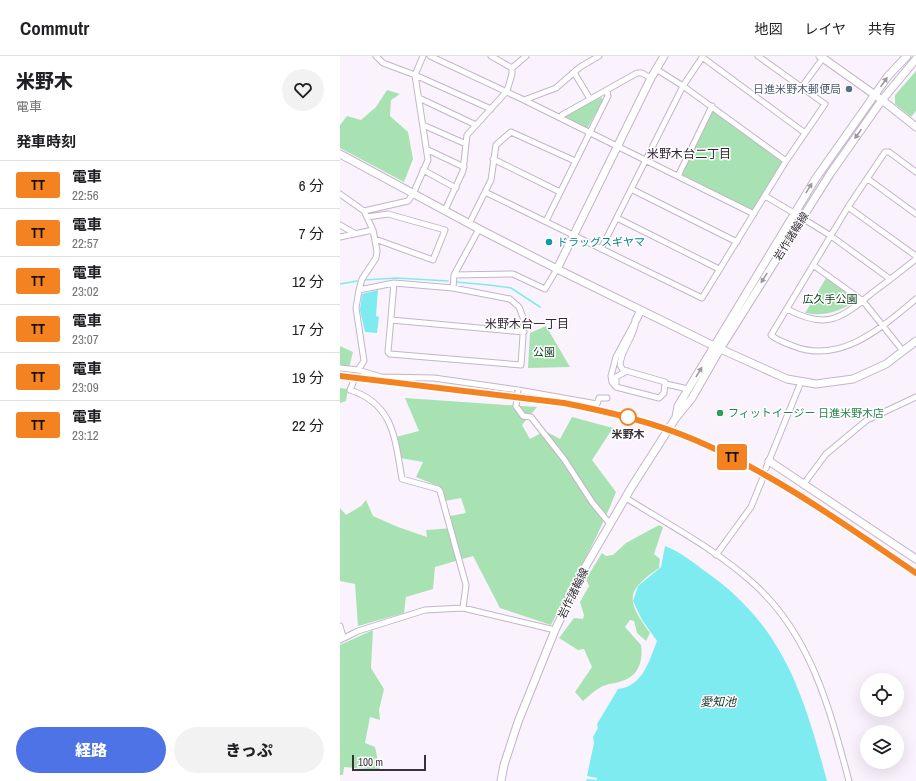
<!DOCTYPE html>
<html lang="ja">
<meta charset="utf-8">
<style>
:root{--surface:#fff;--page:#f2f2f2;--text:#202124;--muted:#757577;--line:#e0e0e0;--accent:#4e73e7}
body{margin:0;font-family:"Archivo Narrow","Noto Sans JP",sans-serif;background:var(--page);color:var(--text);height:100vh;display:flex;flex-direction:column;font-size:15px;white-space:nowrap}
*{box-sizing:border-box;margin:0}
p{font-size:13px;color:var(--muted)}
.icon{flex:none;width:22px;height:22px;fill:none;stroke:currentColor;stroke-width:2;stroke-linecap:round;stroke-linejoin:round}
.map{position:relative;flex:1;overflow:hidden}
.sheet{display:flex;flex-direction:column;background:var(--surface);width:340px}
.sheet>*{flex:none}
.badge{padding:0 8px;border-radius:3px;font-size:14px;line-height:26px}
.controls{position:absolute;left:520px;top:617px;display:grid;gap:8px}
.controls a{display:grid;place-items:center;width:44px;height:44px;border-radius:50%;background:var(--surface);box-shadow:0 4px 16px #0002;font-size:20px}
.scale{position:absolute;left:12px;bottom:10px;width:74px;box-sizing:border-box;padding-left:4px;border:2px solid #38313b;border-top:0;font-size:11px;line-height:14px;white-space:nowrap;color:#38313b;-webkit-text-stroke:3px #fff;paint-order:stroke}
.map>.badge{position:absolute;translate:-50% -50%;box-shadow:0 0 0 2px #fff}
h2{padding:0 16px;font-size:15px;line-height:36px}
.round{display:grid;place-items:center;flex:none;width:42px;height:42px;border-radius:21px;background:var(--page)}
.headline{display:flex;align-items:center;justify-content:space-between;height:68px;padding:0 16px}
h1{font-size:19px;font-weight:800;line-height:30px}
.cta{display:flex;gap:8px;margin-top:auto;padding:8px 16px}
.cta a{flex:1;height:46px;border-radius:24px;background:var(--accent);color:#fff;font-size:16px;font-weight:800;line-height:46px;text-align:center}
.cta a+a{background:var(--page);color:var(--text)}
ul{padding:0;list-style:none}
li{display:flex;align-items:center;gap:12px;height:48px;padding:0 16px;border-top:1px solid var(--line)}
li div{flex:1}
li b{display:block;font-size:15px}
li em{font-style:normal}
li .badge{min-width:44px;font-weight:700;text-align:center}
header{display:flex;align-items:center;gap:24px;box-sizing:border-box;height:56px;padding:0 20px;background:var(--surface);border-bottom:1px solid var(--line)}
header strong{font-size:19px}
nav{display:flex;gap:22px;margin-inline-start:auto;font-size:14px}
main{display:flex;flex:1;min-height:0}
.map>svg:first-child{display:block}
.green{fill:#a8e2b2}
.water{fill:#7eebf0}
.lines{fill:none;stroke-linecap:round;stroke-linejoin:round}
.stream{stroke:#7eebf0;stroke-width:1.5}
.street-tunnel{stroke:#d3ccd7;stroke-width:5;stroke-dasharray:5 2.5;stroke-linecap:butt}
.street-casing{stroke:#c4b3cc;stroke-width:7}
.secondary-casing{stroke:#c4b3cc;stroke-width:9}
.street{stroke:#fff;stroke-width:5}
.secondary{stroke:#fff;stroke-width:7}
.rail-casing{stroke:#857e88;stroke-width:3}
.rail{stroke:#fff;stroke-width:1.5;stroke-dasharray:4.5;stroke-linecap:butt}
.street-bridge-casing{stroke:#c4b3cc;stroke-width:7;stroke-linecap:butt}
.street-bridge{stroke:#fff;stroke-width:5}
.oneway{fill:#9c989d}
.line-casing{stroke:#fff;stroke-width:9}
.line{stroke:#f58220;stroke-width:6}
.service-dot{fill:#5c6f8a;stroke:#fff;stroke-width:1.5}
.culture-dot{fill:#0f9aa8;stroke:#fff;stroke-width:1.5}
.leisure-dot{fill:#2e9e5b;stroke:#fff;stroke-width:1.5}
.stop-dot{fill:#fff;stroke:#f58220;stroke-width:2}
.labels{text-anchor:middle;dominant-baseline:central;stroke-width:3;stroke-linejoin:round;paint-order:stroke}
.service-label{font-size:11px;fill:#4e5e75;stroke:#fff;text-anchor:end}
.street-label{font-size:11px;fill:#38313b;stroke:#fff}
.culture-label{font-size:11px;fill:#0d838f;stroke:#fff;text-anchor:start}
.park-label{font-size:11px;fill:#093b19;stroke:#fff}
.leisure-label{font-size:11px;fill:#27864d;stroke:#fff;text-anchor:start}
.stop-label{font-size:11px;font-weight:bold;fill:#38313b;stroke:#fff}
.neighbourhood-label{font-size:12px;fill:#312437;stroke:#fff}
.water-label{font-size:12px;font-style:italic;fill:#1b3030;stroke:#fff}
</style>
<header>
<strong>Commutr</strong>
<nav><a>地図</a><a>レイヤ</a><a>共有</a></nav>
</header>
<main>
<section class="sheet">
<div class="headline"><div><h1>米野木</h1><p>電車</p></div><a class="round"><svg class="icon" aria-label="heart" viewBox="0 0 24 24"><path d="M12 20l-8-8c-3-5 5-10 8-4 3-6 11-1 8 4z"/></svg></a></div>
<h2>発車時刻</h2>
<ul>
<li><span class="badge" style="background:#f58220;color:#111">TT</span><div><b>電車</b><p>22:56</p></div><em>6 分</em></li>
<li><span class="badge" style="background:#f58220;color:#111">TT</span><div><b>電車</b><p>22:57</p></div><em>7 分</em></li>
<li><span class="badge" style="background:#f58220;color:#111">TT</span><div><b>電車</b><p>23:02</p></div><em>12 分</em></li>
<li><span class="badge" style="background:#f58220;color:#111">TT</span><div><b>電車</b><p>23:07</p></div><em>17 分</em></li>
<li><span class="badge" style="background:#f58220;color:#111">TT</span><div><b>電車</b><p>23:09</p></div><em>19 分</em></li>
<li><span class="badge" style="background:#f58220;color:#111">TT</span><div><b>電車</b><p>23:12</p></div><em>22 分</em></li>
</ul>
<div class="cta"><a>経路</a><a>きっぷ</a></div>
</section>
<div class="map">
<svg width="576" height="725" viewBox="0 0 576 725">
<rect width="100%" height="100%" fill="#faf3fe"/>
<path class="green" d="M576 15V55L571 61 555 48V39Z
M47 34 60 38 51 44 50 60 68 76 73 103 64 126 0 92V69L7 60 21 64 36 51Z
M261 41 263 44 247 73 226 61 227 59Z
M374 55 442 104V107L414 154H412L343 119 342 117 372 56Z
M486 222 518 244C501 255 485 261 465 257Z
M206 270 230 311 188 312 190 277Z
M0 290 13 296 9 312 0 311Z
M0 332 8 333 6 345 0 347Z
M65 342 197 351 182 369 190 383 205 375 220 383 232 361 273 372 252 404 276 436C258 482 233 525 211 569L160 552 133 500 95 511 93 533 66 541 64 557 18 570 15 528 0 525V452L6 459 21 450 26 444 33 460 58 471 87 481 86 474 113 472 110 460 126 457 121 442 105 445 98 430 76 421 83 406 60 402 56 381 79 375Z
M319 469 323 471 314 498 320 503 319 512C284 536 287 545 310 577L306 585 297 577 294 565 290 564 285 571 301 589C303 602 300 617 287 623 279 627 271 627 263 630 255 634 250 639 243 645L235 636 252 611 244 593 238 594 219 582 234 562 243 563 244 559 240 546 249 530 246 523 262 497 266 500 273 499 286 487Z
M33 574 31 612 44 633 39 654 40 664 30 661 25 687 35 691 40 714 4 711 3 719H0V589Z"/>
<path class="water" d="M38 234 36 260 39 261 37 277 25 276 20 254 22 238Z
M325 490C341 496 355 508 369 518 444 572 464 640 487 725H246L247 723 257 724V722L247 720 254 687 253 681 258 672 257 668 278 633C303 630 309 605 317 585L302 564 293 545 298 530 321 511Z"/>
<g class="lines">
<path class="stream" d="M24 224 57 222 108 225
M116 226 149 229 171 232 200 251
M0 228 17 225"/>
<path class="street-tunnel" d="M13 327 15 314
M422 424 426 412"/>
<g class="street-casing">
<path id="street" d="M36 0 43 7 75 19 151 53
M90 0 184 44 216 32 240 11 259 0
M151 0 172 12
M362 1 465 77
M316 13 343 30 446 105
M235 18 250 43
M461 32 483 2
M79 42 136 69
M184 44 414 158
M221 62 222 59 297 17H302L311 22
M83 69 126 88
M88 94 124 111
M153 103 220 136
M83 114 116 132
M576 116 549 96H545L508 151 431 279C436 284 446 287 453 290 501 309 542 271 576 243
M338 120 372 50
M528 123 576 158
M291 133 397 186
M145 136 362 242 446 105 485 48 418 0
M0 138 24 155 33 174 37 195 36 202 22 223 19 234 16 252 24 305 18 314
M425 140 454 157
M508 151 576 200
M105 154 123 115 127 79 167 35 172 18V12L186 0
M24 155 68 145 73 138 88 104 75 19 83 0
M27 161 48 158 105 174 93 204 35 183
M277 162 379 213
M462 162 491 180 550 223
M206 165 268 40 267 35
M129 168 151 124 156 89 171 76 235 105
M0 169 14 177
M0 181 33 174
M261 193 343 30 363 0
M473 209 523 245 563 295
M114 219 173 218 205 233 217 213
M113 232 114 219 139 173
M19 234 54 227 113 232 170 243 179 251 184 264 181 309 50 298 48 296 54 227
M447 253C486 274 501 263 532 237 547 226 561 215 576 203
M51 264 184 276
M296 264C295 280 281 293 280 309L283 314 325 326 324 337 319 342 276 331 272 326 271 320 276 301Z
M0 312 18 314 41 321 94 322 178 334 257 348 259 342H267
M13 327 10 334C54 348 55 383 62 423L98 433 100 435 126 529 123 552
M326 328 348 333
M276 330V321L287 315
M176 350 183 360 191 361 224 403 252 446 270 468
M426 412 461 326
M463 429 486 398 527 364 576 341
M286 442C329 469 377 494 414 528 471 579 490 654 509 725
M376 499 411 451 422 424
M0 570 3 581
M0 584 18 575 85 554 123 552 215 574"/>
</g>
<g class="secondary-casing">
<path id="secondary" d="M480 0 542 44 576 71
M0 98 139 173 217 213 374 290 447 323 476 328 513 323 546 308 576 285
M217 213 311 22 324 0
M296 264 301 254
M336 361 338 350 476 122 548 20 567 0
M429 405 576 503
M161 725 164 709 178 666 215 574 244 513 291 432 335 363 352 342 380 293 490 118 542 44 576 3"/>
</g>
<use href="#street" class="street"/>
<use href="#secondary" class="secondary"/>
<g class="rail-casing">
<path id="rail" d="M0 320 224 347C263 354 301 363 338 377 425 410 500 465 576 517"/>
</g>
<use href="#rail" class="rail"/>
<g class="street-bridge-casing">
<path id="street-bridge" d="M176 350 178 334"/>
</g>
<use href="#street-bridge" class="street-bridge"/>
</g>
<defs><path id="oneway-solid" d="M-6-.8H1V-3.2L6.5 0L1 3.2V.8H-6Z"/></defs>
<g class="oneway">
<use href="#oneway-solid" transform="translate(544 26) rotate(-55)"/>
<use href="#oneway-solid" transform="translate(518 78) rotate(125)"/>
<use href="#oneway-solid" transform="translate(469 132) rotate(-58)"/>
<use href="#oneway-solid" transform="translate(424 222) rotate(122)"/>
<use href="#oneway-solid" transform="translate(359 316) rotate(-58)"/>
</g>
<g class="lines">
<g class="line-casing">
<path id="line" d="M0 320 224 347C269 356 313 366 355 384 435 418 505 469 576 517"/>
</g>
<use href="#line" class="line"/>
</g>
<circle class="service-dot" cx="509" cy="33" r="4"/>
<circle class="culture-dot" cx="209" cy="186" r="4"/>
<circle class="leisure-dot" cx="380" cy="357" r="4"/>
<circle class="stop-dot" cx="288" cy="361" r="8"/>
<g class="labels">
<g class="service-label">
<text x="501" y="33">日進米野木郵便局</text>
</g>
<g class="street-label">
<text transform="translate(451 180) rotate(-58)">岩作諸輪線</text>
<text transform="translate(233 537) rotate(-64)">岩作諸輪線</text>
</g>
<g class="culture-label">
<text x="217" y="186">ドラッグスギヤマ</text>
</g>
<g class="park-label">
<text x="490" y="243">広久手公園</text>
<text x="204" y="296">公園</text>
</g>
<g class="leisure-label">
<text x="388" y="357">フィットイージー 日進米野木店</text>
</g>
<g class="stop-label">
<text x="288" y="378">米野木</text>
</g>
<g class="neighbourhood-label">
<text x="349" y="98">米野木台二丁目</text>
<text x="187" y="268">米野木台一丁目</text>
</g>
<g class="water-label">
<text x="378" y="646">愛知池</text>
</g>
</g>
</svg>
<div class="controls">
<a><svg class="icon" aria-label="locate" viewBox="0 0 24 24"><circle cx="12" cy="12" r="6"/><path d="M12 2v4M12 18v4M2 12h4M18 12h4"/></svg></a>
<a><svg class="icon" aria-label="layers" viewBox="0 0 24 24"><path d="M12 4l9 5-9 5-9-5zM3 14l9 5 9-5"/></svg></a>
</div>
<div class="scale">100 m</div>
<b class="badge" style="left:392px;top:401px;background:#f58220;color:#111">TT</b>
</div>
</main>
